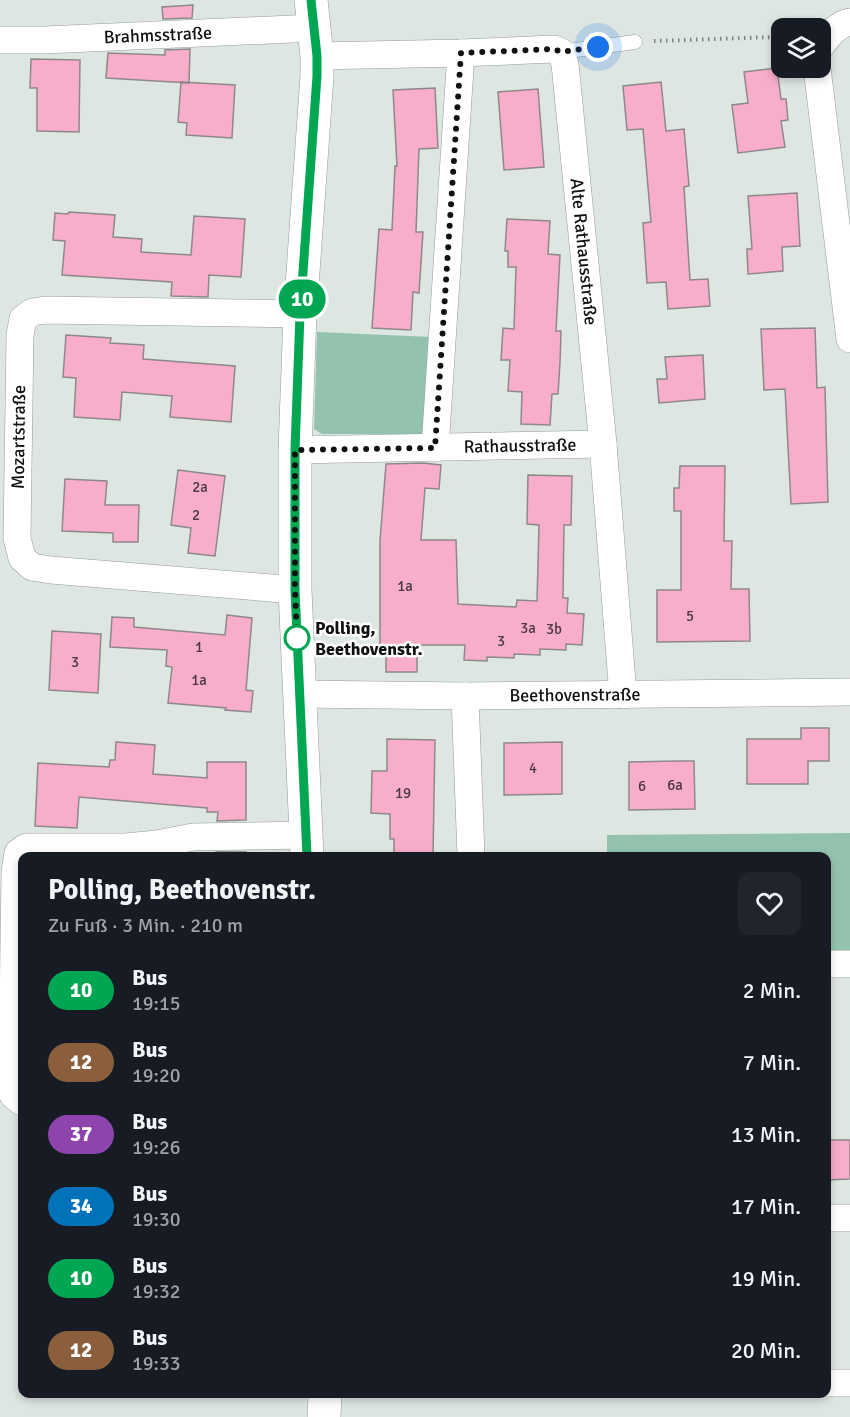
<!DOCTYPE html>
<html lang="de">
<meta charset="utf-8">
<style>
:root{--surface:#171b24;--page:#20242c;--text:#f1f3f6;--muted:#9ea1a6}
body{margin:0;font-family:Signika,sans-serif;background:var(--page);color:var(--text);height:100vh;display:flex;flex-direction:column;font-size:22px;white-space:nowrap}
*{box-sizing:border-box;margin:0}
p{font-size:20px;color:var(--muted)}
.icon{flex:none;width:33px;height:33px;fill:none;stroke:currentColor;stroke-width:2;stroke-linecap:round;stroke-linejoin:round}
.map{position:relative;flex:1;overflow:hidden}
.sheet{position:absolute;left:18px;top:852px;width:813px;height:546px;display:flex;flex-direction:column;background:var(--surface);border-radius:12px;box-shadow:0 3px 9px #0003}
.sheet>*{flex:none}
.badge{padding:0 12px;border-radius:20px;font-size:21px;line-height:39px}
.fabs{position:absolute;left:771px;top:18px;display:grid;gap:12px}
.fabs a{display:grid;place-items:center;width:60px;height:60px;border-radius:12px;background:var(--surface);box-shadow:0 3px 9px #0003;font-size:30px}
.you{position:absolute;width:30px;height:30px;margin:-15px;border:4px solid #fff;border-radius:50%;background:#1a73e8;box-shadow:0 0 0 9px #1a73e833}
.map>.badge{position:absolute;translate:-50% -50%;box-shadow:0 0 0 3px #fff}
.round{display:grid;place-items:center;flex:none;width:63px;height:63px;border-radius:12px;background:var(--page)}
.summary{display:flex;align-items:center;justify-content:space-between;height:102px;padding:0 30px}
h1{font-size:28px;font-weight:700;line-height:45px}
ul{padding:0;list-style:none}
li{display:flex;align-items:center;gap:18px;height:72px;padding:0 30px}
li div{flex:1}
li b{display:block;font-size:22px}
li em{font-style:normal}
li .badge{min-width:66px;font-weight:700;text-align:center}
.map>svg:first-child{display:block}
.green{fill:#93c3af}
.building{fill:#f8adcb;stroke:#8f888b;stroke-width:1.5}
.lines{fill:none;stroke-linecap:round;stroke-linejoin:round}
.service-casing{stroke:#959c99;stroke-width:15}
.minor-casing{stroke:#959c99;stroke-width:28}
.tertiary-casing{stroke:#959c99;stroke-width:34}
.path{stroke:#7c817e;stroke-width:4;stroke-dasharray:1.5 4.5;stroke-linecap:butt}
.service{stroke:#fff;stroke-width:14}
.minor{stroke:#fff;stroke-width:27}
.tertiary{stroke:#fff;stroke-width:33}
.line-casing{stroke:#fff;stroke-width:14}
.line{stroke:#00a651;stroke-width:9}
.walk{stroke:#101211;stroke-width:6;stroke-dasharray:0 10.8}
.stop-dot{fill:#fff;stroke:#00a651;stroke-width:3}
.labels{text-anchor:middle;dominant-baseline:central;stroke-width:5;stroke-linejoin:round;paint-order:stroke}
.number-label{font-size:15px;fill:#4a3940}
.street-label{font-size:18px;fill:#101211;stroke:#fff}
.stop-label{font-size:18px;font-weight:bold;fill:#101211;stroke:#fff;text-anchor:start}
</style>
<div class="map">
<svg width="850" height="1417" viewBox="0 0 850 1417">
<rect width="100%" height="100%" fill="#dee6e2"/>
<path class="green" d="M317 332 432 337 423 434H322L314 429Z
M850 833V950H827L826 856H607V835Z"/>
<path class="building" d="M193 5 192 18 163 19 162 7Z
M190 49 189 83 106 78 108 53 165 55V50Z
M31 59 80 60 79 132 37 131V88H30Z
M777 68 781 99H786L788 120 781 121 785 147 738 153 732 105 748 103 744 72Z
M181 82 235 85 232 138 186 135 187 123 178 122Z
M661 82 666 131 684 129 689 186 684 187 690 280 708 279 710 306 668 309 666 282 647 283 643 223 651 222 643 129 627 130 623 86Z
M435 88 438 148 419 149 416 232H423L419 293 413 292 411 330 372 328 379 229 392 230 395 166H397L393 90Z
M538 89 544 167 504 170 498 92Z
M797 193 800 246 782 247 783 271 748 274 747 249H752L748 196Z
M69 212 115 215 113 237 142 239 141 252 191 255 194 216 245 219 241 277 209 275 208 297 171 296 172 282 62 275 65 241 53 240 55 213 68 214Z
M507 219 550 221 548 254 560 255 556 331H561L560 363 558 394H552L550 425 521 424 522 392 508 391 510 360H501L503 328 514 329 516 267H508V251H505Z
M815 328 817 388 825 387 828 502 791 504 785 389 764 390 761 329Z
M66 335 111 338 110 343 144 345 143 359 235 366 231 422 170 417 172 396 122 392 120 420 74 417 76 378 63 377Z
M703 355 705 399 659 403 657 379H667L665 357Z
M423 463 441 465 439 489 425 488 421 540H456L458 604 516 607 517 600 537 601 539 525 527 524 528 475 572 476 571 525H564L563 598H568L567 613 584 614 582 645 566 644V650L540 649V655L514 654V658L487 657V661L464 660 465 645H417V672H386V645L380 646V541L386 464Z
M680 466H725L724 541H732L731 589H749L750 641 657 642V590H681V511H674V488H679Z
M178 470 225 476 215 556 188 553 191 528 171 525Z
M65 479 107 481 105 505H139L138 542H113V533L62 531Z
M227 615 252 618 246 690 253 691 251 712 225 710 226 708 168 703 172 667 166 666 167 650 110 647 112 617 134 618V627L225 635Z
M52 631 101 634 98 693 49 690Z
M801 728H829V761H808V784H747V739H801Z
M387 739 435 740 433 856H394V839H390V814L371 813 372 771H387Z
M116 742 155 745 153 774 207 778V762H246V820L217 821 218 812H207V808L79 797 77 828 35 826 38 763 109 767 110 760H115Z
M562 742V794L504 795V743Z
M677 761H694L695 809 629 810V762Z
M216 852H246V856H216Z
M826 1140H850V1179L826 1180Z"/>
<g class="lines">
<g class="service-casing">
<path id="service" d="M561 52 635 42"/>
</g>
<g class="minor-casing">
<g id="minor">
<path id="s1" d="M0 40H45L314 28"/>
<path d="M820 47C828 36 836 25 850 22"/>
<path id="s2" d="M317 56 461 53 554 49 561 52 565 64 603 444 623 695"/>
<path d="M817 68 850 339"/>
<path d="M435 448 461 53"/>
<path id="s3" d="M295 450 603 444"/>
<path id="s4" d="M295 590 51 570 32 567 22 558 17 538 20 335 23 319 32 312 46 310 300 314"/>
<path id="s5" d="M299 694 465 696 850 692"/>
<path d="M465 696 471 856"/>
<path d="M826 964H850"/>
<path d="M22 1102 13 1095 12 1084 15 872 18 853 26 847H126L157 844 193 837 306 835"/>
<path d="M826 1218H850"/>
<path d="M826 1383H850"/>
</g>
</g>
<g class="tertiary-casing">
<path id="tertiary" d="M307 856 295 590V450L300 314 317 76V56L311 0
M324 1417 325 1394"/>
</g>
<path class="path" d="M654 41 774 37 782 39"/>
<use href="#service" class="service"/>
<use href="#minor" class="minor"/>
<use href="#tertiary" class="tertiary"/>
</g>
<g class="lines">
<g class="line-casing">
<path id="line" d="M307 856 295 590V450L300 314 317 76V56L311 0"/>
</g>
<use href="#line" class="line"/>
<path class="walk" d="M297 638 295 590V450L435 448 461 53 554 49 561 52 598 47"/>
</g>
<circle class="stop-dot" cx="297" cy="638" r="12"/>
<g class="labels">
<g class="number-label">
<text x="200" y="487">2a</text>
<text x="196" y="515">2</text>
<text x="405" y="586">1a</text>
<text x="690" y="616">5</text>
<text x="528" y="628">3a</text>
<text x="554" y="629">3b</text>
<text x="501" y="641">3</text>
<text x="199" y="647">1</text>
<text x="75" y="662">3</text>
<text x="199" y="680">1a</text>
<text x="533" y="768">4</text>
<text x="675" y="785">6a</text>
<text x="642" y="786">6</text>
<text x="403" y="793">19</text>
</g>
<g class="street-label">
<text stroke="none"><textPath href="#s1" startOffset="158">Brahmsstraße</textPath></text>
<text stroke="none"><textPath href="#s2" startOffset="446">Alte Rathausstraße</textPath></text>
<text stroke="none"><textPath href="#s4" startOffset="399">Mozartstraße</textPath></text>
<text stroke="none"><textPath href="#s3" startOffset="225">Rathausstraße</textPath></text>
<text stroke="none"><textPath href="#s5" startOffset="276">Beethovenstraße</textPath></text>
</g>
<g class="stop-label">
<text x="315" y="628">Polling,<tspan x="315" dy="21">Beethovenstr.</tspan></text>
</g>
</g>
</svg>
<div class="fabs">
<a><svg class="icon" aria-label="layers" viewBox="0 0 24 24"><path d="M12 4l9 5-9 5-9-5zM3 14l9 5 9-5"/></svg></a>
</div>
<div class="you" style="left:598px;top:47px"></div>
<b class="badge" style="left:302px;top:299px;background:#00a651;color:#fff">10</b>
<section class="sheet">
<div class="summary"><div><h1>Polling, Beethovenstr.</h1><p>Zu Fuß · 3 Min. · 210 m</p></div><a class="round"><svg class="icon" aria-label="heart" viewBox="0 0 24 24"><path d="M12 20l-8-8c-3-5 5-10 8-4 3-6 11-1 8 4z"/></svg></a></div>
<ul>
<li><span class="badge" style="background:#00a651;color:#fff">10</span><div><b>Bus</b><p>19:15</p></div><em>2 Min.</em></li>
<li><span class="badge" style="background:#8b5e3c;color:#fff">12</span><div><b>Bus</b><p>19:20</p></div><em>7 Min.</em></li>
<li><span class="badge" style="background:#8e44ad;color:#fff">37</span><div><b>Bus</b><p>19:26</p></div><em>13 Min.</em></li>
<li><span class="badge" style="background:#0072bc;color:#fff">34</span><div><b>Bus</b><p>19:30</p></div><em>17 Min.</em></li>
<li><span class="badge" style="background:#00a651;color:#fff">10</span><div><b>Bus</b><p>19:32</p></div><em>19 Min.</em></li>
<li><span class="badge" style="background:#8b5e3c;color:#fff">12</span><div><b>Bus</b><p>19:33</p></div><em>20 Min.</em></li>
</ul>
</section>
</div>
